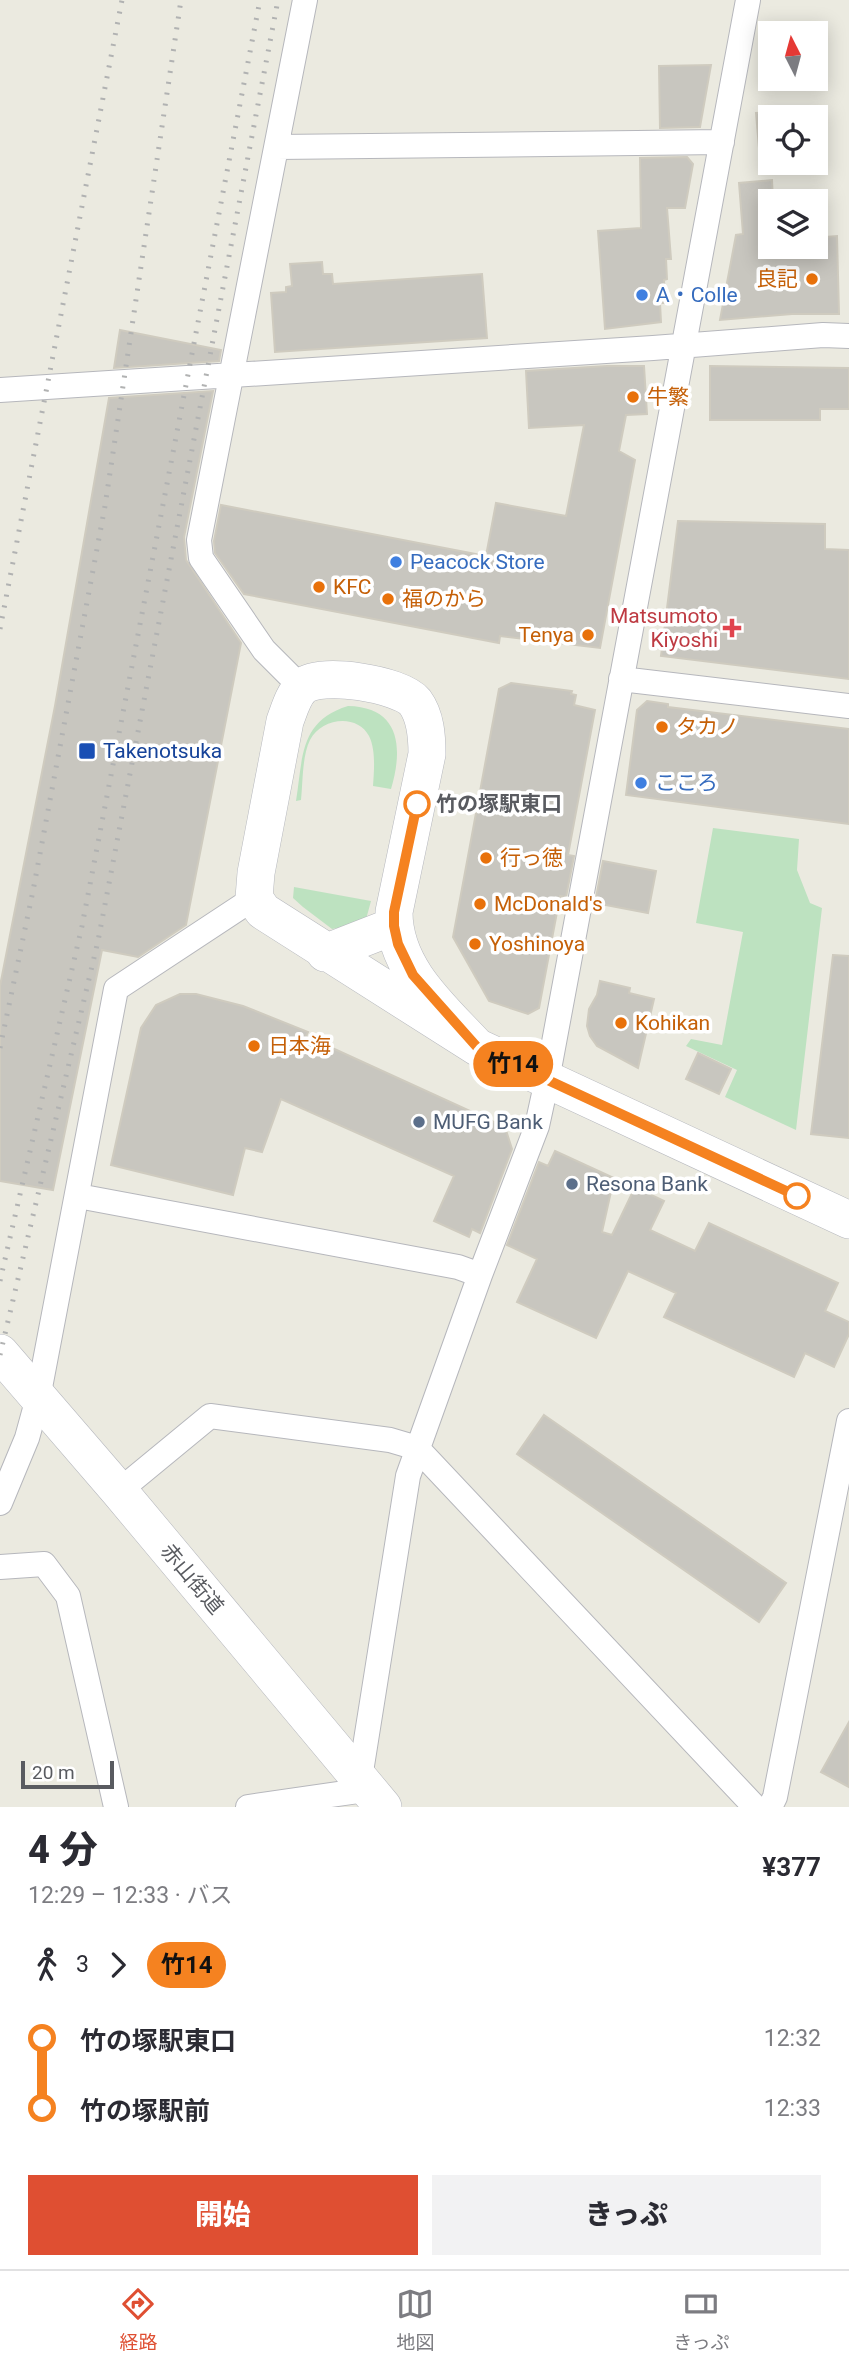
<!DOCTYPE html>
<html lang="ja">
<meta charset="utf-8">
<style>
:root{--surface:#fff;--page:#f2f2f3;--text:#2b2b33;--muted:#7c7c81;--line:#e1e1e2;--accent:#df4f32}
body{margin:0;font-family:Roboto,"Noto Sans JP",sans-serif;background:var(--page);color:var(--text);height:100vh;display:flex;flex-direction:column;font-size:26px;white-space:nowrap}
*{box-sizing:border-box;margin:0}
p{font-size:23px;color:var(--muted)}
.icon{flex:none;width:38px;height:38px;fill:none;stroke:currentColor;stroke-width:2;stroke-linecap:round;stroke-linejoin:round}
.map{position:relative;height:1807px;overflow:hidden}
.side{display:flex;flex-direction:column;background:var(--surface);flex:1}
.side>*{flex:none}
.badge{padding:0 14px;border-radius:23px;font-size:24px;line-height:46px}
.needle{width:46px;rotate:354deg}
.fabs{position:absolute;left:758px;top:21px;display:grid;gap:14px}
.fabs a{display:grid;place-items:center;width:70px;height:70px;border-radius:0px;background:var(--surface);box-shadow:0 4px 18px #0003;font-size:35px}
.scale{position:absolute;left:21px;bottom:18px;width:93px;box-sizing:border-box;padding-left:7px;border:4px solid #595b60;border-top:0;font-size:19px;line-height:24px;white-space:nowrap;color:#595b60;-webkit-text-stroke:5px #fff;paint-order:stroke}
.map>.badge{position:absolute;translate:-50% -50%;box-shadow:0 0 0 4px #fff}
.legs{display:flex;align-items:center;gap:10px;height:77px;padding:0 28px;font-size:23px}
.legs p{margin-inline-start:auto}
.head{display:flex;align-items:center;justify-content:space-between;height:119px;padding:0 28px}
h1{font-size:38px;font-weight:800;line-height:52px}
.action{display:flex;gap:14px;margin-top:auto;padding:14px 28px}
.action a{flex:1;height:80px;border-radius:0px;background:var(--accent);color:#fff;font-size:28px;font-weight:800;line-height:80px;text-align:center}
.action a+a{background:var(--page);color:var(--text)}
ul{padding:0 28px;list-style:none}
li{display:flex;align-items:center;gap:24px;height:70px;font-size:26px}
li i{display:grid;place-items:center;width:10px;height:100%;margin:0 9px;background:currentColor}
li i::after{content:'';width:18px;height:18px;margin:-9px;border:5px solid;border-radius:50%;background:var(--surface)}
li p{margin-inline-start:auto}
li:first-child i{background:linear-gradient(#0000 50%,currentColor 0)}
li:last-child i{background:linear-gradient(currentColor 50%,#0000 0)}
.tab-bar{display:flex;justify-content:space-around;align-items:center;height:98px;border-top:2px solid var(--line);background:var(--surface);font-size:19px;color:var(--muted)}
.tab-bar a{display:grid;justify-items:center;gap:4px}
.tab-bar .active{color:var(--accent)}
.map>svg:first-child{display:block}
.green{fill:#bde2c0}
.building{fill:#c8c6bf;stroke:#cfcbbf;stroke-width:2}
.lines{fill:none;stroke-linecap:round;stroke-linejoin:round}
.street-casing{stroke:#b6b7bc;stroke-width:26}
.secondary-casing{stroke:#b6b8be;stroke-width:38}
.street{stroke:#fff;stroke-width:24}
.secondary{stroke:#fff;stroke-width:37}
.rail{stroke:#b1b2b2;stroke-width:5;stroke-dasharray:2 9;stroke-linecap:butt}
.line-1-casing{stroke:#fff;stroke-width:16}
.line-1{stroke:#f58220;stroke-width:10}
.food-dot{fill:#e8710a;stroke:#fff;stroke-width:2.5}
.shop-dot{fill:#3f7fe0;stroke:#fff;stroke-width:2.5}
.health-dot{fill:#e0444e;stroke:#fff;stroke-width:2.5}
.transit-dot{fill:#1a4fb4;stroke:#fff;stroke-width:2.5}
.stop-1-dot{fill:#fff;stroke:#f58220;stroke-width:3.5}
.service-dot{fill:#5c6f8a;stroke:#fff;stroke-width:2.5}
.labels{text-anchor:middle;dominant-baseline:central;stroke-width:7;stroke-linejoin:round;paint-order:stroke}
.food-label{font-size:21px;fill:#c56008;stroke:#fff;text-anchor:start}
.shop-label{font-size:21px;fill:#366cbe;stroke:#fff;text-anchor:start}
.health-label{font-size:21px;fill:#be3a42;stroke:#fff;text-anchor:end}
.transit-label{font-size:21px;fill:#164399;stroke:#fff;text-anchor:start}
.stop-label{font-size:21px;font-weight:bold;fill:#595b60;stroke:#fff;text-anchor:start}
.service-label{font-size:21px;fill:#4e5e75;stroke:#fff;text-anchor:start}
.street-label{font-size:21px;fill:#595b60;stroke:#fff}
</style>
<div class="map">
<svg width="849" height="1807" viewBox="0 0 849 1807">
<rect width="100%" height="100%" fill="#ebeae0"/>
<path class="green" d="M348 706C401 707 403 749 391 789L373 786C374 771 376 750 369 736 357 713 321 718 310 740 302 756 303 782 301 800L296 801C303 758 299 721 348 706Z
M713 828 799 839 797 870 810 903 822 908 796 1130 725 1097 737 1070 686 1046 691 1039 722 1045 743 932 696 923Z
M294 887 371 901 365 923 332 929 303 907 293 898Z"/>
<path class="building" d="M711 65 700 127 660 128 659 66Z
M814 109V117H770V159L760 160 756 113Z
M687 157 693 164 685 208H667L671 259H666L667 279 664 280 665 303H660L661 322 605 329 598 231 641 228 640 158Z
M772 180 773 201H770V247H816V228H824L825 237 837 236 839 314H792L720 320 736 235 743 234 739 183Z
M322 262 323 274H332L333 284 482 274 487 338 275 352 271 293 286 292V287L292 286 290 264Z
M120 330 221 350 219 361 114 368Z
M607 366H644L647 414 626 415 619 451 635 460 600 648 500 636 499 643 244 594 215 553 214 541 221 505 486 556 496 503 566 516 584 425 529 428 526 371Z
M710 366 849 368V409H820V420H710Z
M213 391 184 537 186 560 241 643 186 925 138 957 102 950 53 1190 0 1181V986L55 706 109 398Z
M678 521 825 524V549L849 550V679L661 656Z
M511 683 572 691 571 694 576 695 574 705 595 710 568 855 574 856 566 897 560 896 539 1008 528 1014 489 1001 453 937 499 689Z
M647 701 668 704V707L849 729V824L626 795 637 710Z
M603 861 656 871 648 913 595 903Z
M833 955 849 956V1138L811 1134Z
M600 981 630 988 629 993 654 999 638 1068 597 1046 590 1036 587 1026 589 1009 597 995Z
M180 994H196L243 1006 308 1032 306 1036 505 1127 512 1149 480 1233 472 1229 469 1237 434 1221 454 1176 281 1099 262 1152 245 1148 233 1195 111 1165 141 1028 156 1005Z
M698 1053 731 1069 719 1094 686 1079Z
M555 1151 614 1178 602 1232 612 1235 635 1187 664 1201 650 1230 695 1251 709 1223 838 1283 825 1311 849 1322V1334L834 1367 805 1353 794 1377 664 1317 676 1293 628 1271 596 1338 517 1302 537 1259 507 1245 539 1162 548 1166Z
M544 1415 786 1583 759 1622 517 1454Z
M849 1722V1787L821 1772Z"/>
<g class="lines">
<g class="street-casing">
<path id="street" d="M277 147 722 142
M0 390 653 348 823 335 849 336
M621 679 849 706
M301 687 264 650 201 558 199 540 305 0
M78 1196 458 1267 480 1275
M119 1491 210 1416 390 1440 417 1448 755 1807
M0 1503 27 1438 38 1398 116 989 254 898
M0 1567 44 1564 68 1596 116 1807
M360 1778 408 1476 480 1275 537 1126 547 1080 748 0
M248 1807 358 1791
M770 1807 775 1797 849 1421"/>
</g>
<g class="secondary-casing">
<path id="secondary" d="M325 953 394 926
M477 1047C441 1008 394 969 394 912L427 754C427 737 426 717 415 702 400 684 320 671 302 687 293 695 289 711 285 721L256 873 254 898 263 911 477 1047 849 1220
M0 1353 119 1491 383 1807"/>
</g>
<use href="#street" class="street"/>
<use href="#secondary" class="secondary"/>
<path class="rail" d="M0 629 122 0
M0 1048 33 891 105 506 181 0
M0 1281 82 926 260 0
M0 1355 98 941 278 0"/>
</g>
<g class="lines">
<g class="line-1-casing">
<path id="line-1" d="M417 804 394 912V926L398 944 413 975 477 1047 797 1196"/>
</g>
<use href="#line-1" class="line-1"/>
</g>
<g class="food-dot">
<circle cx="812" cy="279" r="7"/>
<circle cx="633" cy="397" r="7"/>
<circle cx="319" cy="587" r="7"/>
<circle cx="388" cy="599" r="7"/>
<circle cx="588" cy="635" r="7"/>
<circle cx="662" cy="727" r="7"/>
<circle cx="486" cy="858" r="7"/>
<circle cx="480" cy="904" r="7"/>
<circle cx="475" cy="944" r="7"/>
<circle cx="621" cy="1023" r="7"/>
<circle cx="254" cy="1046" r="7"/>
</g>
<g class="shop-dot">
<circle cx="642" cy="295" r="7"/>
<circle cx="396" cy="562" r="7"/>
<circle cx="641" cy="783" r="7"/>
</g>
<path class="health-dot" d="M728.5 617.5h7v7h7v7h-7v7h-7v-7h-7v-7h7z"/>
<rect class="transit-dot" x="78" y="742" width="18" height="18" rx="3.5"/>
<g class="stop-1-dot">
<circle cx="417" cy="804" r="12"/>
<circle cx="797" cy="1196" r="12"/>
</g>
<g class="service-dot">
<circle cx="419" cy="1122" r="7"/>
<circle cx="572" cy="1184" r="7"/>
</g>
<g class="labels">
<g class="food-label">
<text x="798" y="279" text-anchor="end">良記</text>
<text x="647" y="397">牛繁</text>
<text x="333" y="587">KFC</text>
<text x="402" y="599">福のから</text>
<text x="574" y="635" text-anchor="end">Tenya</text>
<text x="676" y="727">タカノ</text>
<text x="500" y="858">行っ徳</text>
<text x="494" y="904">McDonald's</text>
<text x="489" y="944">Yoshinoya</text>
<text x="635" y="1023">Kohikan</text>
<text x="268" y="1046">日本海</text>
</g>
<g class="shop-label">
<text x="656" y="295">A・Colle</text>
<text x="410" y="562">Peacock Store</text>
<text x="655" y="783">こころ</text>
</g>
<g class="health-label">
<text x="718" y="616">Matsumoto<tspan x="718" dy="24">Kiyoshi</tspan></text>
</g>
<g class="transit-label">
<text x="103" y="751">Takenotsuka</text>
</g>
<g class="stop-label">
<text x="436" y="804">竹の塚駅東口</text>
</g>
<g class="service-label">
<text x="433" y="1122">MUFG Bank</text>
<text x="586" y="1184">Resona Bank</text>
</g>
<g class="street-label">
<text transform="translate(192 1579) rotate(50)">赤山街道</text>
</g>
</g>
</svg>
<div class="fabs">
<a><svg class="needle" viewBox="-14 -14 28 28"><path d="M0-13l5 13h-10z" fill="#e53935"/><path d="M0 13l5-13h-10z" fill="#7c7c81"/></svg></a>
<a><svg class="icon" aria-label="locate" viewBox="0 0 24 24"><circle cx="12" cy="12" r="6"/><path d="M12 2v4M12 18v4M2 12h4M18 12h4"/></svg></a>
<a><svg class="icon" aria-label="layers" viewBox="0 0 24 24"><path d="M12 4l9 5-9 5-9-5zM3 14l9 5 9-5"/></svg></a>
</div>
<div class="scale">20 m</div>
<b class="badge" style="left:513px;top:1064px;background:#f58220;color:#111">竹14</b>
</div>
<section class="side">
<div class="head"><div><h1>4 分</h1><p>12:29 – 12:33 · バス</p></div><b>¥377</b></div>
<div class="legs"><svg class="icon" aria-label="walk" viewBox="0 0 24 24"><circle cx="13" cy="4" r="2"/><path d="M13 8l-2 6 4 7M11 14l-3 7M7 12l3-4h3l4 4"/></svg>3<svg class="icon" aria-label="forward" viewBox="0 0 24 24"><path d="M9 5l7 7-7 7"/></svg><b class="badge" style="background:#f58220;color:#111">竹14</b></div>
<ul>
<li><i style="color:#f58220"></i><b>竹の塚駅東口</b><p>12:32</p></li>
<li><i style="color:#f58220"></i><b>竹の塚駅前</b><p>12:33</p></li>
</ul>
<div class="action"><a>開始</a><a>きっぷ</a></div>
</section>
<nav class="tab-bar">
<a class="active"><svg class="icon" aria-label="directions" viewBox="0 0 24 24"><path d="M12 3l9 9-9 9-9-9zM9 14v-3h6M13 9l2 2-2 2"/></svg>経路</a>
<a><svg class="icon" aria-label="map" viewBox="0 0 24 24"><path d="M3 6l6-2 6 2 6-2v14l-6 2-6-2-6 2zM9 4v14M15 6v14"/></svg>地図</a>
<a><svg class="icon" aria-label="tickets" viewBox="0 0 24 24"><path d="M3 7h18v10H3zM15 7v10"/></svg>きっぷ</a>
</nav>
